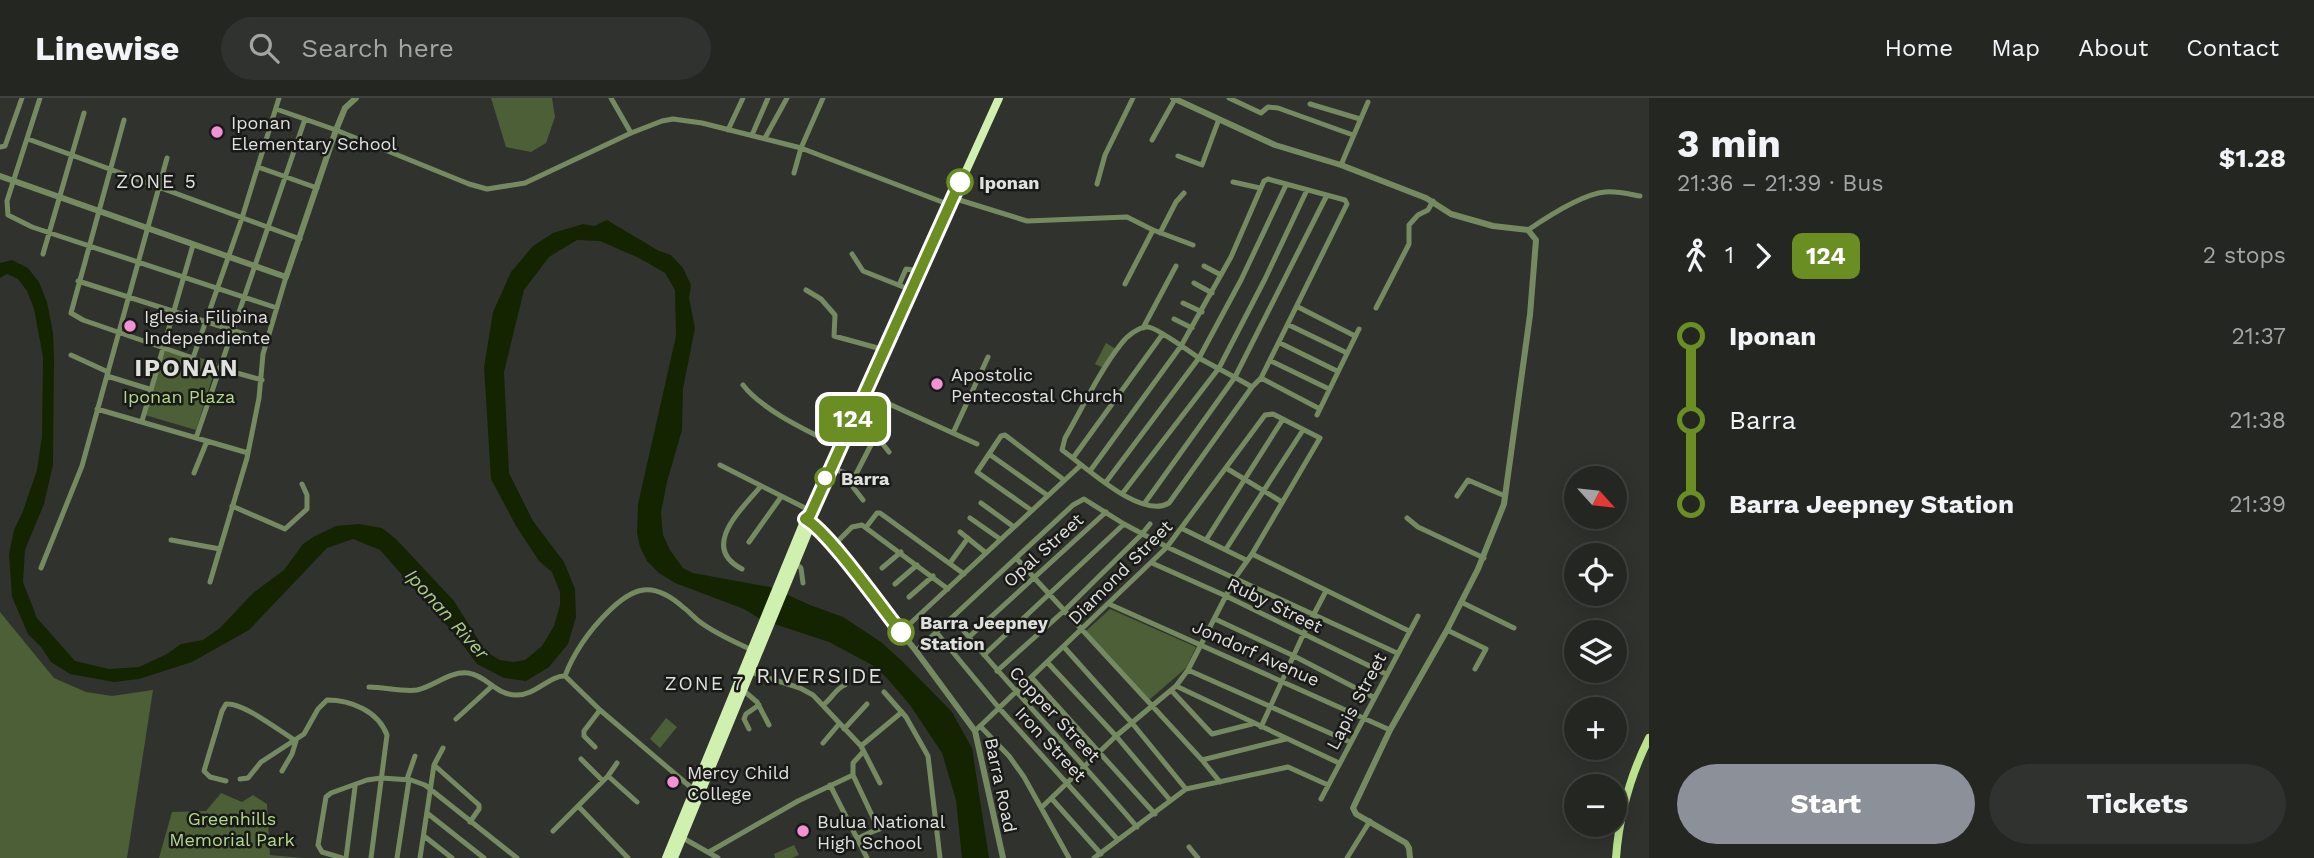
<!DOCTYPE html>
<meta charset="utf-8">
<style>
:root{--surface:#242622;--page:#30322f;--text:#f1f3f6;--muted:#a3a5a5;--line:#414340;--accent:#8c9099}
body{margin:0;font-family:"Work Sans",sans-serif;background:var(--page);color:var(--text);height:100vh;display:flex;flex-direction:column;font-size:26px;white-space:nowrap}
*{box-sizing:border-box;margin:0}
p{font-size:23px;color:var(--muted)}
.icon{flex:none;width:38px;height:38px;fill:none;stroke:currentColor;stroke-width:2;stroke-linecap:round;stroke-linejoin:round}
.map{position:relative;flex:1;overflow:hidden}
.side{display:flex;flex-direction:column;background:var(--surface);width:665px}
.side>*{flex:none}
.badge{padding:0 14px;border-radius:10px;font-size:24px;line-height:46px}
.needle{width:46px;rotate:117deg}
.buttons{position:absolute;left:1564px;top:368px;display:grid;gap:14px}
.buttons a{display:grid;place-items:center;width:63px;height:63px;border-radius:50%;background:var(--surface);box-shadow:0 4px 18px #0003,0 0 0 2px var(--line);font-size:35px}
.map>.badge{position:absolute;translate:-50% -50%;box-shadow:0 0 0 4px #fff}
.legs{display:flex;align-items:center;gap:10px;height:77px;padding:0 28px;font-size:23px}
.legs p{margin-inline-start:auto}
.summary{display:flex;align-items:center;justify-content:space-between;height:119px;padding:0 28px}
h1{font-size:38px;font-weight:700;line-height:52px}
.cta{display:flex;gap:14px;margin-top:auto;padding:14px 28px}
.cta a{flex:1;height:80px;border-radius:42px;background:var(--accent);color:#fff;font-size:28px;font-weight:700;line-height:80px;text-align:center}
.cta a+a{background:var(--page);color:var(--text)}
ul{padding:0 28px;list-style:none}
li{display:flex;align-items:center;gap:24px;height:84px;font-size:26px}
li i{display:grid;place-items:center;width:10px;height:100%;margin:0 9px;background:currentColor}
li i::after{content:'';width:18px;height:18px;margin:-9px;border:5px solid;border-radius:50%;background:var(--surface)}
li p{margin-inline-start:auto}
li:first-child i{background:linear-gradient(#0000 50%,currentColor 0)}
li:last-child i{background:linear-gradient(currentColor 50%,#0000 0)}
header{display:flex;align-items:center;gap:42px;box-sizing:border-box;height:98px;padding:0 35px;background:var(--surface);border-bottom:2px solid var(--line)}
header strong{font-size:33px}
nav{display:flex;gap:38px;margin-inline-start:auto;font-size:24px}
.search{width:490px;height:63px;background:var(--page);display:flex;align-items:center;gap:18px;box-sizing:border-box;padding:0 24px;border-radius:38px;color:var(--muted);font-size:26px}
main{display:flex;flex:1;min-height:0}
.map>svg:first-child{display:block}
.green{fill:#4c5f37}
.water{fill:#142400}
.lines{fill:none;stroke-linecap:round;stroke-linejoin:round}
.minor{stroke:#768a61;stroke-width:5}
.tertiary{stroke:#768a61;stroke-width:6}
.primary{stroke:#bae38c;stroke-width:8}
.trunk{stroke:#d0f0b0;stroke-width:8}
.line-1-casing{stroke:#fff;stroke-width:16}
.line-1{stroke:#6b8e23;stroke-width:10}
.poi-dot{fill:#f391d5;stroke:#191a18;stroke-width:2.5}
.stop-1-dot{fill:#fff;stroke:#6b8e23;stroke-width:3.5}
.labels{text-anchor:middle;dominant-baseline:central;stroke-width:5;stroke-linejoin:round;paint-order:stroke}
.poi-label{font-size:18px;fill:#dfe1dd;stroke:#191a18;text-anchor:start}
.stop-label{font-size:18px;font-weight:bold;fill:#dfe1dd;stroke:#191a18;text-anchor:start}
.park-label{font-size:18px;fill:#b3d989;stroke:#191a18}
.street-label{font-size:18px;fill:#dfe1dd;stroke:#191a18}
.neighbourhood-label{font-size:19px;letter-spacing:2px;fill:#dfe1dd;stroke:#191a18}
.water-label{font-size:19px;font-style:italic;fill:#abd081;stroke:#191a18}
.quarter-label{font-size:21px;letter-spacing:2px;fill:#dfe1dd;stroke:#191a18}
.district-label{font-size:24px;font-weight:bold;letter-spacing:2px;fill:#dfe1dd;stroke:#191a18}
</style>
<header>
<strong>Linewise</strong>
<div class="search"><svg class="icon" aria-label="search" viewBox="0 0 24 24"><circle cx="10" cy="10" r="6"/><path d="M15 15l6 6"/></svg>Search here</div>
<nav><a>Home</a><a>Map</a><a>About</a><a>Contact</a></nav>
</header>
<main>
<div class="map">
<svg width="1649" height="760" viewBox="0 0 1649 760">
<rect width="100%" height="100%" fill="#30332d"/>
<path class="green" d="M491 0H552L555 19 546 45 531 54 506 49Z
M1106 245 1116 251 1106 271 1095 266Z
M164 249 217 265 196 332 145 317Z
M1110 511 1196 549 1186 570 1149 602 1086 533Z
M0 514 54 580 86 594 112 598 153 592 127 760H0Z
M666 620 677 629 660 650 650 641Z
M221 695 242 704 253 697 267 706 270 757 303 760H159L172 714 206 713Z
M794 747 799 757 792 760H775L774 756Z"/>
<path class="water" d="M607 122 659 153 671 157 683 170 691 187 689 200 695 230 683 291 682 332 667 384 661 414 663 437 670 452 683 470 693 475 770 489 810 507 843 519 881 544 903 564 952 614 972 650 989 760H962L956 702 942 655 910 607 886 579 872 567 829 544 762 522 744 511 675 485 659 475 647 463 640 449 637 435 638 406 676 238 675 192 665 175 639 160 600 143 577 142 549 159 524 192 504 274 509 375 533 423 564 464 575 491 576 519 568 546 549 569 526 583 504 580 477 566 457 539 380 452 353 441 327 450 249 532 192 564 139 581 114 584 70 576 51 564 41 549 28 536 12 499 9 456 14 432 23 413 37 372 42 338 43 259 34 211 27 193 18 181 7 176 0 180V165L12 162 28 170 39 184 47 204 53 235 54 260 53 367 44 406 25 452 23 484 37 520 75 563 109 571 139 569 167 556 181 546 203 542 220 530 253 495 284 472 303 446 315 438 336 428 359 426 382 430 396 441 454 503 486 554 500 562 513 564 525 562 542 548 554 528 560 507V494L552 474 539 463 516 428 491 381 484 269 493 214 511 174 533 148 553 135 583 126 594 128Z"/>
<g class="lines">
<path class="minor" d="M40 0 7 103 8 117 32 129 277 210
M611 0 631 35
M1229 0 1261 15 1268 9 1278 10 1353 37
M1310 6 1360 21
M276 11 336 32 469 86 487 91 525 85 631 35 662 23 673 21 702 25 801 50 950 107
M124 22 71 215 83 222 193 260 242 120 279 0
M728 32 743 0
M752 37 768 0
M765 40 787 0
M28 41 300 141
M1152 42 1175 1
M0 49 5 48 22 0
M1178 58 1202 67 1219 21
M1341 67 1368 4
M258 69 317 90
M794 75 801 50 823 0
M1233 84 1260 90
M1097 86 1105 57 1133 0
M953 100 1027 123 1127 119 1153 132 1193 147
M1528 132C1547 119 1583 96 1605 94 1617 93 1629 96 1640 98
M1160 135 1176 104 1184 95
M43 156 84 15
M852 156 863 173 911 192
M1204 168 1221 177
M78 183 267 243
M1194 185 1212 195
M1125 186 1153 132
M899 187 906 171 920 173
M806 192 821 201 835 217 834 238 885 252
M1183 205 1202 214
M1298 209 1355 238
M1376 210 1409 146V127L1418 117 1428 112 1433 103
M1174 221 1192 230
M1289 227 1347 255
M1143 230 1176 168
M1280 245 1337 273
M71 257 108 274
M1271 263 1329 291
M219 270 262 282
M107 278 149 291
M1261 280 1320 311
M743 287C763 313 810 334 840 349
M865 295 977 346
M97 311 248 355
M1317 317 1359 231
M142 323 193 147
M953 335 988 259
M196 340 305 21
M989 356 1047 397
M1073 360 1162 237
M720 367 811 413
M830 370 855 378 853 389 863 402
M1226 370 1282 404
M1090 373 1181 248 1231 159 1264 83 1268 81 1345 102 1347 106 1261 280 1252 289 1169 405C1141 422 1085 368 1062 352L1065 340C1083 309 1099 274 1121 246 1126 239 1139 228 1148 229 1156 229 1190 254 1199 260 1217 270 1235 279 1252 289
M194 375 207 343
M855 378 873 343 882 345 889 354
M1106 384 1199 260 1241 182 1286 87
M1122 396 1219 270 1265 181 1307 92
M1457 398 1468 382 1505 398
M981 405 1014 429
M1144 406 1235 279 1327 97
M232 408 285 431 307 411V397L302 386
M1031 412 977 374 1001 338 1005 337 1064 382
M970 420 1000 441
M1407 420 1418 429 1484 460
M867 428 877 415H880L964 476
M1183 431 1246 462
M960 434 986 455
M171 442 220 451
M1206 442 1283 321
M749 444 781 399
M833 448 852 429 862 427 948 491
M1226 451 1303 332
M1252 456 1409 533
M1016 460 1202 662 1220 684
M950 465 968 440
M1152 465 1226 498 1386 576
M796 466 801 470 803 485
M41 470 82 368 167 60
M882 470 901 454
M742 471C699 449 742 411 761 388
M210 484 247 360 259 300 263 256 286 179
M895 486 917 467
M909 499 933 478
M1461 504 1514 530
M1109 506 1390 632
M953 520C1012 592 1077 658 1137 729
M1215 521 1294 558 1373 599
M1447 532 1486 551 1475 571
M901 534 1081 367
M937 535 999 610 1118 742
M969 539 1106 414
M1064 549 1132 625 1186 691
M916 553 1073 407 1084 401 1124 426 1167 449 1397 555
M984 557 1124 426
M1047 564 1116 638 1170 702
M1188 572 1350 644
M997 573 1065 512 1142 436 1150 426
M750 574 800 590 813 597 861 648 880 685
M565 578C573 556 589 533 606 516 633 488 653 482 684 510 690 514 694 520 700 524 716 536 735 544 752 552
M565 578 600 612 694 692
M1032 580 1155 716
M1176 588 1339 665
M369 589C384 589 403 594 417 592 435 588 449 573 468 575 486 577 496 597 516 597 535 598 550 577 565 578
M1171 592 1212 636 1252 626
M744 593 757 604 769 627
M884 594 906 619 928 658 940 760
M823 607C832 601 835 591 845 587
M456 621 491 589
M980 628 1009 658 1024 679 1069 760
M1261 629 1303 537 1326 493
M749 631 744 621 746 616 759 607
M844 631 867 606
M975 633 1167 449 1265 317 1273 316 1320 340 1252 456 1235 480 1188 572 1176 588 1116 638 1042 709
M823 645 839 626
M861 648 902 614
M595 649 584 638V633L600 612
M581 661 603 683
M1202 662 1286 641
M434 667 443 650
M853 677 878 730
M608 678 637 704
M240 681 248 680 261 664 304 636 318 611 327 602C351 602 378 613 387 637L371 760
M407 681 415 658
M226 683 210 679 204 673 222 613 226 606C243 604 281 634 296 643L292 656 282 673
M830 687 867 760
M1052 701 1101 756
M1321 701 1418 518
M578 708 628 760
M427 715 484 760
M553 733 608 678 617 665
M424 738 452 760
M683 740 718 760
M857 741C878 730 895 724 919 725
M1189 749 1198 760
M709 754 798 703 853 677V665L863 654
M342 760 322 754 318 747 326 699 331 695 367 682 381 680 411 682 425 687 517 760
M346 760 355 689
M397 760 409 682
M420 760 434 667 479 707V711L470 724
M1094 760 1186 691 1288 669 1328 687
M1347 760 1370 723"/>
<path class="tertiary" d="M1173 0 1275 47 1341 67 1426 100 1451 116 1493 128 1528 132 1536 142 1530 217 1504 406 1478 471 1447 532 1390 632 1353 710 1356 716 1406 745 1409 750 1410 760
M0 78 286 179 336 32 345 10 356 0
M810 424 833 448 916 553 975 633 1003 760"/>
<path class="primary" d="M1616 760C1619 718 1630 678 1649 640"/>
<path class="trunk" d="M666 760 805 421 810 417 999 0
M674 760 812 425 810 417"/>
</g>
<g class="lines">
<g class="line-1-casing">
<path id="line-1" d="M901 534C882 510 827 432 805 421L810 417 960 84"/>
</g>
<use href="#line-1" class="line-1"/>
</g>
<g class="poi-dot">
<circle cx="217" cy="34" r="7"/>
<circle cx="130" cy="228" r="7"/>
<circle cx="937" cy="286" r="7"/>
<circle cx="673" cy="684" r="7"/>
<circle cx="803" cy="733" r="7"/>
</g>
<g class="stop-1-dot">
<circle cx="960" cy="84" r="12"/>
<circle cx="825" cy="380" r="9"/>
<circle cx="901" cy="534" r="12"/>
</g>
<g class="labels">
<g class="poi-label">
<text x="231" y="24">Iponan<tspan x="231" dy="21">Elementary School</tspan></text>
<text x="144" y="218">Iglesia Filipina<tspan x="144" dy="21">Independiente</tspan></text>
<text x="951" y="276">Apostolic<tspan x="951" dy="21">Pentecostal Church</tspan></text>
<text x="687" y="674">Mercy Child<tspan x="687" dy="21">College</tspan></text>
<text x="817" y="723">Bulua National<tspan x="817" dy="21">High School</tspan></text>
</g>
<g class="stop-label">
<text x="979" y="84">Iponan</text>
<text x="841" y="380">Barra</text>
<text x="920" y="524">Barra Jeepney<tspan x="920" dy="21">Station</tspan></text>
</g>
<g class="park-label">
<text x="179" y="298">Iponan Plaza</text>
<text x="232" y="720">Greenhills<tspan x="232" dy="21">Memorial Park</tspan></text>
</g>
<g class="street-label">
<text transform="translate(1043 452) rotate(-42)">Opal Street</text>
<text transform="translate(1120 474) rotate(-45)">Diamond Street</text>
<text transform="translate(1275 507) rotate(26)">Ruby Street</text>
<text transform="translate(1256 555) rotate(24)">Jondorf Avenue</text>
<text transform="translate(1356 603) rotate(-62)">Lapis Street</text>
<text transform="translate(1055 616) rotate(47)">Copper Street</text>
<text transform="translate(1051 646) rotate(47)">Iron Street</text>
<text transform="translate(1001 687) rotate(78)">Barra Road</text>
</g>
<g class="neighbourhood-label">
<text x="157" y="83">ZONE 5</text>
<text x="705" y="585">ZONE 7</text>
</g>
<g class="water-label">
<text transform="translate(447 516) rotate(48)">Iponan River</text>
</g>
<g class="quarter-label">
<text x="820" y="577">RIVERSIDE</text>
</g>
<g class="district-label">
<text x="187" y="270">IPONAN</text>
</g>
</g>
</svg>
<div class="buttons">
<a><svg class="needle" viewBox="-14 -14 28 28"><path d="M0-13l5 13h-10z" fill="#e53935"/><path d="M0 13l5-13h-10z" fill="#a3a5a5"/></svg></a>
<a><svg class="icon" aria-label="locate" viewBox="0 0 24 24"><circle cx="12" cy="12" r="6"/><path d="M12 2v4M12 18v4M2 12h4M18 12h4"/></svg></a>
<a><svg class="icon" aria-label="layers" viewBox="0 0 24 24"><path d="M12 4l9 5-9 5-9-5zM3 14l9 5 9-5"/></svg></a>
<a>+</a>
<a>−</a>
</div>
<b class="badge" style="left:853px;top:321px;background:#6b8e23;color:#fff">124</b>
</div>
<section class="side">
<div class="summary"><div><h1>3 min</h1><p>21:36 – 21:39 · Bus</p></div><b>$1.28</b></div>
<div class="legs"><svg class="icon" aria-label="walk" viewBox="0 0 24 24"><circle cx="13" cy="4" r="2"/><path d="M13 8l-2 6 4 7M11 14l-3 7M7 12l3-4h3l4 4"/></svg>1<svg class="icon" aria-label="forward" viewBox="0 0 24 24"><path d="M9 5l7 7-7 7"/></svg><b class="badge" style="background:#6b8e23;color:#fff">124</b><p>2 stops</p></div>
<ul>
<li><i style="color:#6b8e23"></i><b>Iponan</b><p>21:37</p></li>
<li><i style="color:#6b8e23"></i><span>Barra</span><p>21:38</p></li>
<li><i style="color:#6b8e23"></i><b>Barra Jeepney Station</b><p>21:39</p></li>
</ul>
<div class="cta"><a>Start</a><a>Tickets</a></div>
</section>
</main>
